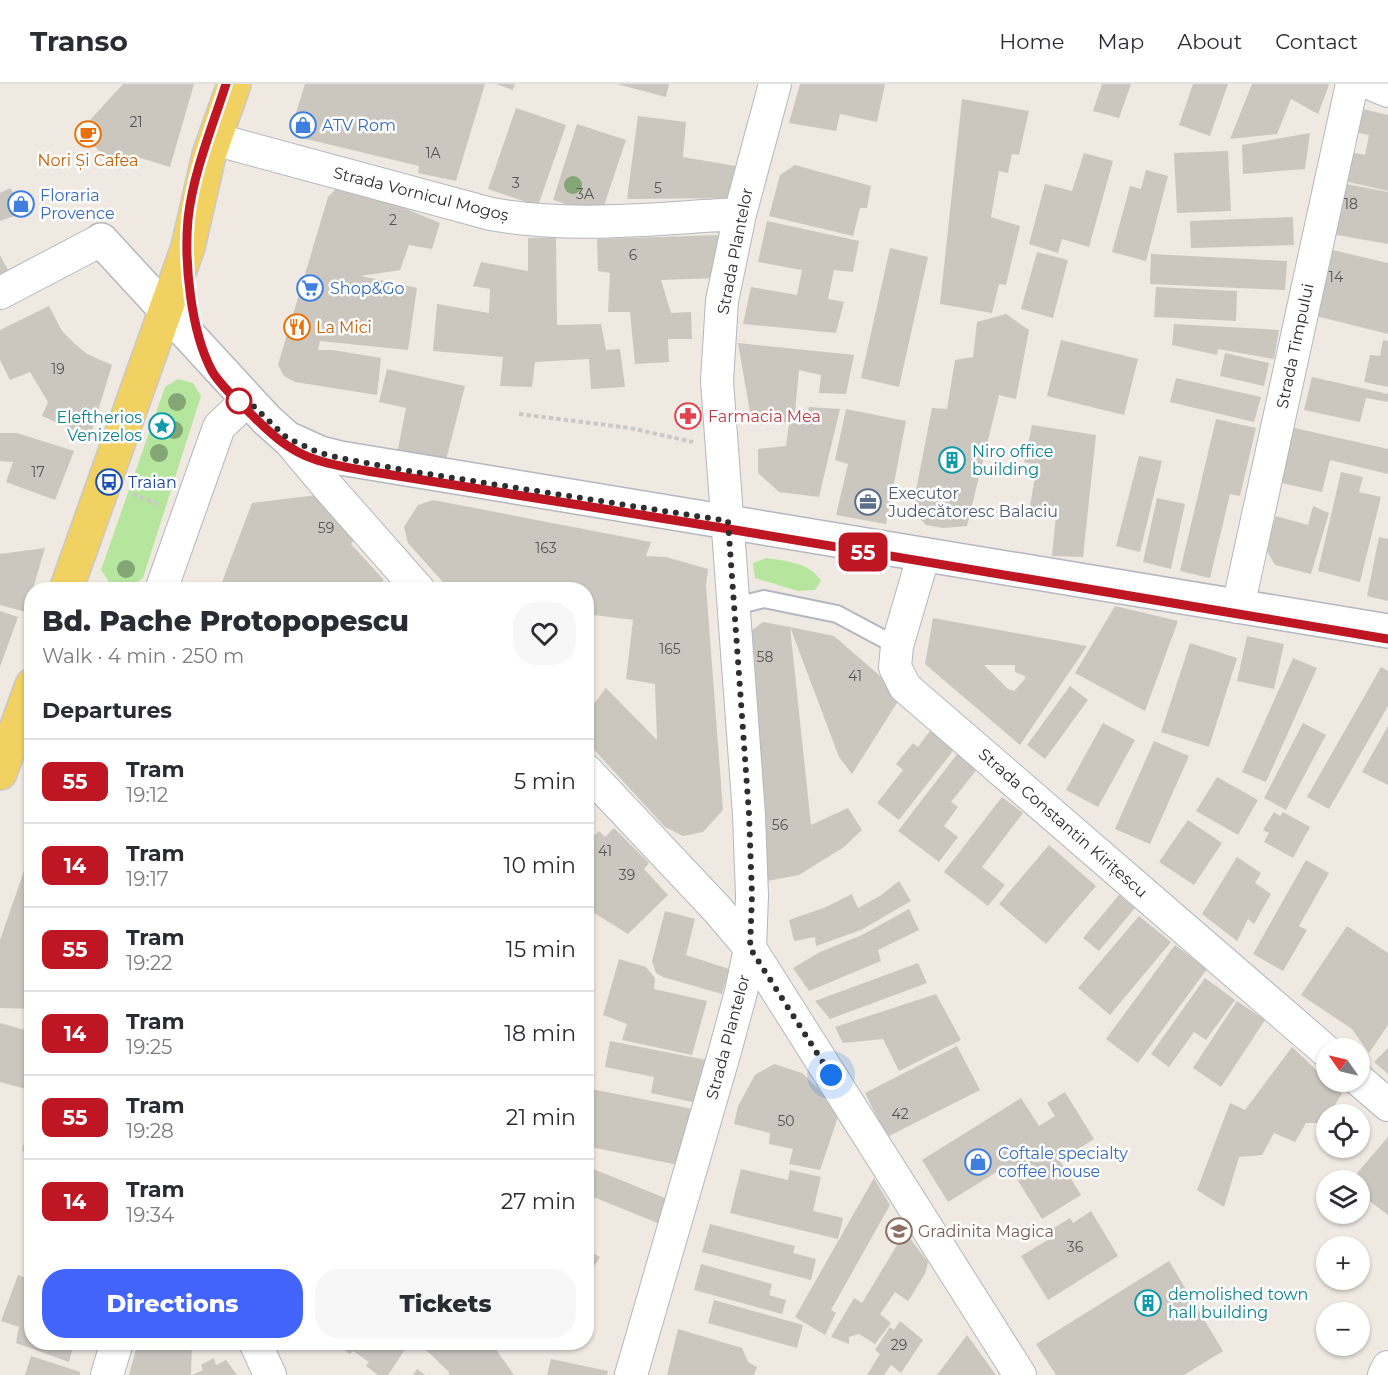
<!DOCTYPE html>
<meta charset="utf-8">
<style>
:root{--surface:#fff;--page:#f7f7f7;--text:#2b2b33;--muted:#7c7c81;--line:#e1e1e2;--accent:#4264fb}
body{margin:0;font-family:Montserrat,sans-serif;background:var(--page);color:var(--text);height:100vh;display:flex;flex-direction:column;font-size:22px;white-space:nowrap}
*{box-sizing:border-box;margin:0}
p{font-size:20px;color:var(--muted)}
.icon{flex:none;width:33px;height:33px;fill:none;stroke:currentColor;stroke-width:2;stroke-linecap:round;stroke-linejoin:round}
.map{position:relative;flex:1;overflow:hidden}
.details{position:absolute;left:24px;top:498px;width:570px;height:768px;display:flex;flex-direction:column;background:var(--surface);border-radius:24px;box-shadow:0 2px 4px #0004}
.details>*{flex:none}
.badge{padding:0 12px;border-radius:9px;font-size:21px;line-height:39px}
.needle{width:39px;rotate:304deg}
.fabs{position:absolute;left:1316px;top:954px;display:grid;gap:12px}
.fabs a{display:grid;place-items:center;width:54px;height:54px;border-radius:50%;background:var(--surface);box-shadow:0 2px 4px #0004;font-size:30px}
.you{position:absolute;width:30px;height:30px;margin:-15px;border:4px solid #fff;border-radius:50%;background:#1a73e8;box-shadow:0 0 0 9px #1a73e833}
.map>.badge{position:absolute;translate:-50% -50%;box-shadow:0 0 0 3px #fff}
h2{padding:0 18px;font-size:22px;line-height:54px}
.round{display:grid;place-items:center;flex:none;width:63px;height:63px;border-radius:24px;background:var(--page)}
.headline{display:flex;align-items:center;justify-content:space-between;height:102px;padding:0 18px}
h1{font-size:28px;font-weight:800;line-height:45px}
.button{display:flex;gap:12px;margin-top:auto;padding:12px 18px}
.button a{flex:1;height:69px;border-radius:24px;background:var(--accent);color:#fff;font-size:24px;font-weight:800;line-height:69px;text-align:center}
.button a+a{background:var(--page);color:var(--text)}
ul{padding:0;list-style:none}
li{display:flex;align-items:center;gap:18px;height:84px;padding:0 18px;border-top:2px solid var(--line)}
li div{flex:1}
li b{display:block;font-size:22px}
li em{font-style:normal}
li .badge{min-width:66px;font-weight:700;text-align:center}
header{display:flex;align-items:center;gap:36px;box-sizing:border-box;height:84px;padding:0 30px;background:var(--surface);border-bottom:2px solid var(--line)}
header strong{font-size:28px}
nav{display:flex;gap:33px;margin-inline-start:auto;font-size:21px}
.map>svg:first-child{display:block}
.green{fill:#b6e59e}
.building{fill:#cbc7bf;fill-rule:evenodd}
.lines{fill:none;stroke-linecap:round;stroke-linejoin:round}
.lane-casing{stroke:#b4b7c1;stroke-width:20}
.street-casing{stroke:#b4b7c1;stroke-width:34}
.secondary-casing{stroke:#b4b7c1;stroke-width:36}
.primary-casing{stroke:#c9c9c9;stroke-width:36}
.path{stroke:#c9c9c9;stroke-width:4;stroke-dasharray:4.5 3;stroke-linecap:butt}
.lane{stroke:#fff;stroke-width:16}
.street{stroke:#fff;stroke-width:32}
.secondary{stroke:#fff;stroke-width:33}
.primary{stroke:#f2d163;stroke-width:33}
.tree{fill:#84a574}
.line-casing{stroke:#fff;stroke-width:14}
.line{stroke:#be1622;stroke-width:9}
.walk{stroke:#2e2e2e;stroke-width:6;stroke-dasharray:0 10.8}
.stop-dot{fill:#fff;stroke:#be1622;stroke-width:3}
.labels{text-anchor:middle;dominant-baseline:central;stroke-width:5;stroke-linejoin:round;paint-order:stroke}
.number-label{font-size:14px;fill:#555452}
.shop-label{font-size:16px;fill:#366cbe;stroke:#fff;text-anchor:start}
.food-label{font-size:16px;fill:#c56008;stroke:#fff}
.street-label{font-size:16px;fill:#2e2e2e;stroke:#fff}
.health-label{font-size:16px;fill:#be3a42;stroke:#fff;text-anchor:start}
.culture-label{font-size:16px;fill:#0d838f;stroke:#fff;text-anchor:start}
.transit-label{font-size:16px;fill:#164399;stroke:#fff;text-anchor:start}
.service-label{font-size:16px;fill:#4e5e75;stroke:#fff;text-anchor:start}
.education-label{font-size:16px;fill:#785e54;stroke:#fff;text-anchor:start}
</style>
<header>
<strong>Transo</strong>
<nav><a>Home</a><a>Map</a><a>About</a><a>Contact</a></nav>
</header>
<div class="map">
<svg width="1388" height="1291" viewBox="0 0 1388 1291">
<rect width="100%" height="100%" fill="#efe9e1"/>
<path class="green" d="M178 295 193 299 201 312 143 494 130 504 110 499 101 486 165 303Z
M767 474C788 478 809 478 821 497L815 506 798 507 755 494 753 479Z"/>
<path class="building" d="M123 0H194L170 83 134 72 131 81 115 77 99 67 80 47Z
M305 0H485L456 97 418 89 419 82 302 54 294 46V35Z
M496 0H515L513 6Z
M617 0H669L666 13Z
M800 0H885L877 38 840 30 836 47 789 39Z
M1102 0H1131L1119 34 1093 27Z
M1193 0H1228L1210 52 1179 41Z
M1252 0H1327L1329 1 1318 30 1291 15 1277 50 1230 55Z
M962 15 1029 27 1019 71 1012 70 1008 89 999 87 991 133 1020 142 1006 201 999 200 992 229 940 220Z
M516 24 566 41 538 122 488 105Z
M1359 24 1388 31V107L1344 97 1350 68 1365 71 1369 51 1354 48Z
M638 32 686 38 683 73 741 83 733 114 627 115Z
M577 40 626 56 601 131 553 116Z
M1310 49 1305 85 1243 90 1242 61Z
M1228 67 1231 127 1177 129 1174 69Z
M1084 69 1113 77 1089 163 1062 155 1058 169 1029 160 1045 100 1072 107Z
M795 81 871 102 867 124H860L853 152 769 132 780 91Z
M1146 86 1168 92 1146 177 1112 168 1130 102 1141 105Z
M1341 99 1388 108V160L1332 150Z
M346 101 356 104 440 139 432 165 409 161 400 186 361 192 417 204 408 266 320 257 318 266H333L381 274 377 311 295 298 284 292 278 281 328 113 336 105Z
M10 104 26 128 0 137V109Z
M1293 133 1294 161 1191 164 1190 137Z
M767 137 859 157 853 188 834 186 828 215 844 218 836 249 743 240 751 203 797 211 802 186 758 178Z
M721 151 716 194 661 196 671 229 691 228 692 255H668L669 278 635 280 630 228H608L610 189 598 187 597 155Z
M556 153 557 241 601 240 606 266 620 265 625 303 591 305 589 275 535 278 532 303 500 302 503 273 433 267 437 220 489 229 490 205 473 202 481 178 528 187V154Z
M890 164 928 173 899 303 861 294Z
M1328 165 1388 179V250L1312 231Z
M1037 168 1068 176 1053 234 1021 225Z
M1151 170 1287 177 1285 206 1150 200Z
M0 171 8 186 0 190Z
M1156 203 1237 207 1236 237 1154 233Z
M49 222 62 247 75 260 87 270 112 281 90 353 42 332 48 318 30 288 10 296 0 276V246Z
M1006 230 1029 246 1016 315 999 311 967 442 943 444 926 441 912 427 932 324 947 325 955 276 973 273 977 238Z
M1174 240 1279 246 1274 275 1218 265 1217 271 1172 261Z
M1061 256 1138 275 1124 331 1047 312Z
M1383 256 1388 257V303L1364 298 1370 271 1380 272Z
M738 259 854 271 846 310 819 309 821 291 799 286 794 338 752 340Z
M1225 269 1269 279 1264 302 1220 292Z
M387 285 465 302 445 380 397 370 406 324 379 318Z
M1312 293 1388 310V318L1366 314 1360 338 1304 326Z
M1176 294 1261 313 1254 338 1170 318Z
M809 323 840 325 819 413 779 408 758 389V365L786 362 789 339 804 340Z
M846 325 906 337 886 440 836 431 848 380 835 376Z
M1216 335 1256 344 1240 412 1230 410 1210 494 1180 487Z
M1032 341 1096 351 1083 473 1052 472 1056 431 1029 428 1037 381 1024 378Z
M1290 343 1388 365V390L1330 376 1322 408 1277 398Z
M0 349H17L74 367 55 416 6 398 13 378 0 377Z
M1139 372 1162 377 1140 468 1116 462Z
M1341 388 1363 393 1359 408 1381 413 1360 498 1318 487Z
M317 411 356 453 351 460 384 496 374 506H219L252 419Z
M1157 414 1185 420 1171 485 1143 478Z
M433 416 651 458 646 472 666 473 708 485 706 502 723 726 703 748 683 752 665 743 586 657V630L606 604 657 656 655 600 626 595 633 536 586 530V506H450L408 459 404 443 418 421Z
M1313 422 1329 429 1311 490 1275 481 1266 465 1276 432 1308 441Z
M1379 453 1388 455V517L1367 512Z
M45 464 26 528 0 521V470Z
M1115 522 1178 537 1145 627 1075 589Z
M0 527 18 533 0 583Z
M933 534 1087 562 1020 661 925 580ZM984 581H1015V588L1025 592V595L1014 607 1008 605Z
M763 538 790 543 811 741 848 724 862 746 844 763 799 791 767 797 750 548Z
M790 543 834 552 902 611 852 690 839 673Z
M1247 552 1284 560 1274 605 1237 597Z
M1190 559 1237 574 1209 663 1161 648Z
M1293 574 1317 584 1266 698 1242 688Z
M1381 583 1388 587V622L1329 725 1307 713Z
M1070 602 1088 616 1045 675 1027 661Z
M1103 639 1135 656 1098 723 1066 706Z
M1303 639 1326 651 1286 726 1264 714Z
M1388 642V701L1362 688Z
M932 644 956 663 899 736 877 719 903 686 896 680 913 659 918 663Z
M1154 657 1189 672 1150 760 1115 745Z
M958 669 978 684 951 718 958 723 944 742 958 753 939 778 898 747Z
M1217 693 1258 716 1238 751 1196 727Z
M1002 713 1023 729 982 783 1005 801 988 822 944 788Z
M1274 728 1280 732 1283 728 1310 743 1293 774 1264 758 1269 749 1263 746Z
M1188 736 1222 759 1194 801 1159 778Z
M614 744 649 779 644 785 668 811 628 850 586 824V760L599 747 605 753Z
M1049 761 1096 802 1046 860 999 820Z
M32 764V925L0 924V856Z
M1237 773 1261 789 1255 799 1271 810 1254 840 1248 835 1237 857 1202 830Z
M1306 776 1329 789 1299 842 1307 846 1283 887 1253 870Z
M899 797 911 817 861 846 816 862 815 853 794 857 789 836 826 823 852 810 858 824 880 812Z
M1119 811 1135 824 1099 867 1083 854Z
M909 825 919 846 878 866 881 877 809 907 793 884 820 868 862 851Z
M665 827 695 835 686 871 729 885 722 910 663 893 656 889 652 877Z
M1139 832 1171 858 1110 931 1078 904Z
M1347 842 1388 869V941L1369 969 1352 945 1301 911Z
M1175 861 1207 885 1138 979 1106 955Z
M619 875 646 883 655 894 654 905 707 917 692 971 622 956 627 940 603 931Z
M918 879 927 899 830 935 815 917Z
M1205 894 1235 916 1206 956 1194 948 1169 983 1151 970Z
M936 910 961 956 899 987 883 955 843 959 835 943Z
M1237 917 1265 936 1221 1003 1193 984Z
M0 939 32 948V987L26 1005 0 998Z
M610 957 706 976 697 1019 651 1009 654 993 605 983Z
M957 962 980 1006 887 1053 865 1009Z
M1292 963 1326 995V998H1329L1342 1010 1329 1030H1326L1323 1039H1306L1295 1058 1274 1049 1262 1071 1239 1073 1224 1123 1197 1106 1230 1019 1245 1026Z
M1388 964V990L1374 978Z
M774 980 802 989 821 1007 838 1033 820 1086 789 1080 793 1065 769 1060 770 1049 734 1040 738 1022 755 991Z
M586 1004 693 1025 683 1082 586 1062Z
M1065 1008 1094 1055 1060 1077 1081 1111 1042 1135 1008 1081 948 1118 922 1076 1021 1014 1039 1042 1055 1032 1047 1019Z
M31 1031H32V1070L22 1067Z
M1388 1053V1131L1359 1109V1096H1351Z
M586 1082 670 1116 660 1140 586 1110Z
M741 1085 788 1096 790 1086 821 1093 813 1127 843 1134 838 1155 730 1129Z
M874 1094 890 1121 831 1226 836 1229 825 1251 795 1233Z
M1091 1127 1118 1172 1048 1216 1021 1172 1051 1154 1047 1148 1070 1134 1073 1139Z
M710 1140 795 1162 793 1169 816 1175 811 1196 702 1168Z
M905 1148 928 1178 925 1190 908 1217 895 1208 880 1230 891 1239 875 1260 859 1250 849 1253V1260L831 1253 854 1214 862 1219Z
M586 1165 600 1173 589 1191 594 1194 586 1204Z
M1169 1177 1223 1267 1184 1291H1056L1036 1260Z
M701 1180 772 1200 769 1211 786 1216 782 1230 694 1206Z
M18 1191 32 1196V1258H85L82 1266 73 1263 69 1278 16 1259 19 1243 1 1237Z
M714 1216 803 1241 797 1264 708 1239Z
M900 1237 923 1256 901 1289 891 1281 884 1291H867L880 1270 875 1266 890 1243 894 1246Z
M678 1245 742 1264 748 1278 757 1283 754 1291H667Z
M967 1251 996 1291H937Z
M138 1258H192L191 1291H129Z
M333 1258H410L388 1291H378L366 1282 369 1278 353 1267 350 1270Z
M431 1258H489L493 1261 514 1291H449V1288L426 1266Z
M31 1272 80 1288V1291H25Z
M214 1274 216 1281 226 1276 237 1291H192L203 1286 201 1281Z
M551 1275 608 1287 607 1291H547Z
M417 1285 425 1291H413Z"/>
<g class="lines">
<g class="lane-casing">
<path id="lane" d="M735 522 764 515 837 530 897 562"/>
</g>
<g class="street-casing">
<path id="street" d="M1371 0 1388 7
M214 55 491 130C573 145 657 134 740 130
M0 209 101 156
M287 354 329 404 419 506
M924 470 897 562 895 583 905 603 1326 967
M161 506 219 343 247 316
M1238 523 1352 0
M586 686 717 825 750 864 1020 1291
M1359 996 1388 1021
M255 1258 270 1291
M107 1291 117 1258
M631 1291 725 967 741 908 750 864 752 812 749 731 717 297 722 217 740 130 775 0
M1384 1291 1388 1283"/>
</g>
<g class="secondary-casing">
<path id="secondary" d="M101 156 266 335 287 354 320 369 340 374 1388 547"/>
</g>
<g class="primary-casing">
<path id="primary" d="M66 506 188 163 209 71 234 0
M0 689 32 601"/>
</g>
<path class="path" d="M519 330 630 344 693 358
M133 410 159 421"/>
<use href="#lane" class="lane"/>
<use href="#street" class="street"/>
<use href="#secondary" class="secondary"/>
<use href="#primary" class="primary"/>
</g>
<g class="tree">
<circle cx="573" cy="101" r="9"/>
<circle cx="177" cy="318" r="9"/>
<circle cx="174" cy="346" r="9"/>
<circle cx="159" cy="369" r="9"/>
<circle cx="126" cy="485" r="9"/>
</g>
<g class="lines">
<g class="line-casing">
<path id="line" d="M226 0C212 44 193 89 188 135 184 179 191 248 212 287 221 303 242 321 255 334 272 351 290 367 314 375 331 381 350 384 367 387L729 445 1388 555"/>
</g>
<use href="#line" class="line"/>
<path class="walk" d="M239 317 242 321 247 316 287 354 320 369 340 374 409 387 728 437 749 730 752 812 750 864 831 991"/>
</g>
<defs>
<g id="shop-ring" transform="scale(1.35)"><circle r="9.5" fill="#fff" stroke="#3f7fe0" stroke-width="1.5"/><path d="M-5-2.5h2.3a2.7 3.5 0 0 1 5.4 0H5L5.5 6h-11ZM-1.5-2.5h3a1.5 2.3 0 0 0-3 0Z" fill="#3f7fe0"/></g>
<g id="cafe-ring" transform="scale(1.35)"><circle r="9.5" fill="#fff" stroke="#e8710a" stroke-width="1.5"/><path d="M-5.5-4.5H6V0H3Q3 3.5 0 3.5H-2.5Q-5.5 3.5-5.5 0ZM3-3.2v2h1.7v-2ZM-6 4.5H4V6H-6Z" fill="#e8710a"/></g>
<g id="supermarket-ring" transform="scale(1.35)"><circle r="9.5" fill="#fff" stroke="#3f7fe0" stroke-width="1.5"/><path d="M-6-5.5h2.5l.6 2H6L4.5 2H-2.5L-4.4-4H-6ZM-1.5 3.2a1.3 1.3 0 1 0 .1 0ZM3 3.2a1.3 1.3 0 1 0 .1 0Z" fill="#3f7fe0"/></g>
<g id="restaurant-ring" transform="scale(1.35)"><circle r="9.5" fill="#fff" stroke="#e8710a" stroke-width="1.5"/><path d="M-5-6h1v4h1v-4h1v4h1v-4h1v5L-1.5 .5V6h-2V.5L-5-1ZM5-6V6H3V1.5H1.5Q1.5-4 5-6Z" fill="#e8710a"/></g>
<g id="pharmacy-ring" transform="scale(1.35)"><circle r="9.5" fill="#fff" stroke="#e0444e" stroke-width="1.5"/><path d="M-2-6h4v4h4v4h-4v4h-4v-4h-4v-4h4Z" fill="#e0444e"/></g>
<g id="sight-ring" transform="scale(1.35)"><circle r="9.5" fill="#fff" stroke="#0f9aa8" stroke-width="1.5"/><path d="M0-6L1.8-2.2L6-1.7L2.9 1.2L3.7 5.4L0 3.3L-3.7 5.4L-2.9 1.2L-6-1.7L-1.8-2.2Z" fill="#0f9aa8"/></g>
<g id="building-ring" transform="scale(1.35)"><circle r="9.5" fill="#fff" stroke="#0f9aa8" stroke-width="1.5"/><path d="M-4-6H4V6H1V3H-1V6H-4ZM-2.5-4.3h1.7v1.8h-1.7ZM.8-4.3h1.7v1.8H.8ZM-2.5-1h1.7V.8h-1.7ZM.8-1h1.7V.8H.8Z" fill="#0f9aa8"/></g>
<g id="bus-ring" transform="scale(1.35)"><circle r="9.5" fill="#fff" stroke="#1a4fb4" stroke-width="1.5"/><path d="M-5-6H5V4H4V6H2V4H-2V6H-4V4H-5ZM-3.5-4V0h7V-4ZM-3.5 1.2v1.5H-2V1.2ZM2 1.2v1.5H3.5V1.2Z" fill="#1a4fb4"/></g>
<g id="office-ring" transform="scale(1.35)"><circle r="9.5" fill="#fff" stroke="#5c6f8a" stroke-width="1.5"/><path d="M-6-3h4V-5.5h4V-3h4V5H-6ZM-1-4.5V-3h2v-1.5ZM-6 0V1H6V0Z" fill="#5c6f8a"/></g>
<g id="school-ring" transform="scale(1.35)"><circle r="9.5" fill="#fff" stroke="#8d6e63" stroke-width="1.5"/><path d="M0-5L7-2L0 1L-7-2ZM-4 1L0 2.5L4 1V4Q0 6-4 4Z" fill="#8d6e63"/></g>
</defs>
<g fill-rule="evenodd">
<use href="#shop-ring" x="303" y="41"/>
<use href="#cafe-ring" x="88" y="50"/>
<use href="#shop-ring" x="21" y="120"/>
<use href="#supermarket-ring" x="310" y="204"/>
<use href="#restaurant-ring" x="297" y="243"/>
<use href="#pharmacy-ring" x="688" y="332"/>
<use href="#sight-ring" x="162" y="342"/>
<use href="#building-ring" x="952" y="376"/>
<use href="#bus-ring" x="109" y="398"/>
<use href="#office-ring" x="868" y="418"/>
<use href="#shop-ring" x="978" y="1078"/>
<use href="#school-ring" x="899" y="1147"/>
<use href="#building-ring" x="1148" y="1219"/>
</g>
<circle class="stop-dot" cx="239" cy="317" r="12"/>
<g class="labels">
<g class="number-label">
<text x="136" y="38">21</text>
<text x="433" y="69">1A</text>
<text x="516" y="99">3</text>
<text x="658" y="104">5</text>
<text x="585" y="110">3A</text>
<text x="1351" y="120">18</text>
<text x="393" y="136">2</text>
<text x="633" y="171">6</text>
<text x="1336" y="193">14</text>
<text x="58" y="285">19</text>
<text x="38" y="388">17</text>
<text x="326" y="444">59</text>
<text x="546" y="464">163</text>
<text x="670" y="565">165</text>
<text x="765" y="573">58</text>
<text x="855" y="592">41</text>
<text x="780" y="741">56</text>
<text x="605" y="767">41</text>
<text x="627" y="791">39</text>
<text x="900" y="1030">42</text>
<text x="786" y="1037">50</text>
<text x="1075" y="1163">36</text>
<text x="899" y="1261">29</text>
</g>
<g class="shop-label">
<text x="322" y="41">ATV Rom</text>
<text x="40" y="111">Floraria<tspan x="40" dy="18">Provence</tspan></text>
<text x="330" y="204">Shop&amp;Go</text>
<text x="998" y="1069">Coftale specialty<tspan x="998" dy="18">coffee house</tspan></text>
</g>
<g class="food-label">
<text x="88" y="76">Nori Și Cafea</text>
<text x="316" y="243" text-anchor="start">La Mici</text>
</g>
<g class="street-label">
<text transform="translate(421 110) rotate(14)">Strada Vornicul Mogoș</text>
<text transform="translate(735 167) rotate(-79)">Strada Plantelor</text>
<text transform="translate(1295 262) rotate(-78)">Strada Timpului</text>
<text transform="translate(1063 739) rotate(41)">Strada Constantin Kirițescu</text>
<text transform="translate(728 953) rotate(-75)">Strada Plantelor</text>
</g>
<g class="health-label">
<text x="708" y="332">Farmacia Mea</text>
</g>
<g class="culture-label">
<text x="142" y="333" text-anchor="end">Eleftherios<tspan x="142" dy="18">Venizelos</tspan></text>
<text x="972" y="367">Niro office<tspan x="972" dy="18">building</tspan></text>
<text x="1168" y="1210">demolished town<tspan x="1168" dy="18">hall building</tspan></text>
</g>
<g class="transit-label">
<text x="128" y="398">Traian</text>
</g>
<g class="service-label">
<text x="888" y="409">Executor<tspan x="888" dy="18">Judecătoresc Balaciu</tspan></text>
</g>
<g class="education-label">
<text x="918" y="1147">Gradinita Magica</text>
</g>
</g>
</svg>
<div class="fabs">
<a><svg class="needle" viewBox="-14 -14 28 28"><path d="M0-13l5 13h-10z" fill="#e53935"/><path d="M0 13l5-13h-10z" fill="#7c7c81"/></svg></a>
<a><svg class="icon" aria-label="locate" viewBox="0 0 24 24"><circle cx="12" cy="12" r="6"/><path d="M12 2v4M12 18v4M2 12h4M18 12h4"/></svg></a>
<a><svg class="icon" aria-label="layers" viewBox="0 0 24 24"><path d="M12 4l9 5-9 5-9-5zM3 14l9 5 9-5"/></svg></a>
<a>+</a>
<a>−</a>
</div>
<div class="you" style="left:831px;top:991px"></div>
<b class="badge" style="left:863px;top:468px;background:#be1622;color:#fff">55</b>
<section class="details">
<div class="headline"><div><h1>Bd. Pache Protopopescu</h1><p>Walk · 4 min · 250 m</p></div><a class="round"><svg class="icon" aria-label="heart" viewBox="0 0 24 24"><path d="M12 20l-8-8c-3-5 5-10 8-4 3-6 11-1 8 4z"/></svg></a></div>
<h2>Departures</h2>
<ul>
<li><span class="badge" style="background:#be1622;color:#fff">55</span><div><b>Tram</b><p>19:12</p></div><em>5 min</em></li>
<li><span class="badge" style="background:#be1622;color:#fff">14</span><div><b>Tram</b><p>19:17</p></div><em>10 min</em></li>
<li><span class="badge" style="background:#be1622;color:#fff">55</span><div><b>Tram</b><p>19:22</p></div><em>15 min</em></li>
<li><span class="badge" style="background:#be1622;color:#fff">14</span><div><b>Tram</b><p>19:25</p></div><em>18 min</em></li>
<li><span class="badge" style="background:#be1622;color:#fff">55</span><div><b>Tram</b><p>19:28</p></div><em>21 min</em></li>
<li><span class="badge" style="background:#be1622;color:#fff">14</span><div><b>Tram</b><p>19:34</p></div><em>27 min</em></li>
</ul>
<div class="button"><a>Directions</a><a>Tickets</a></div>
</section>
</div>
